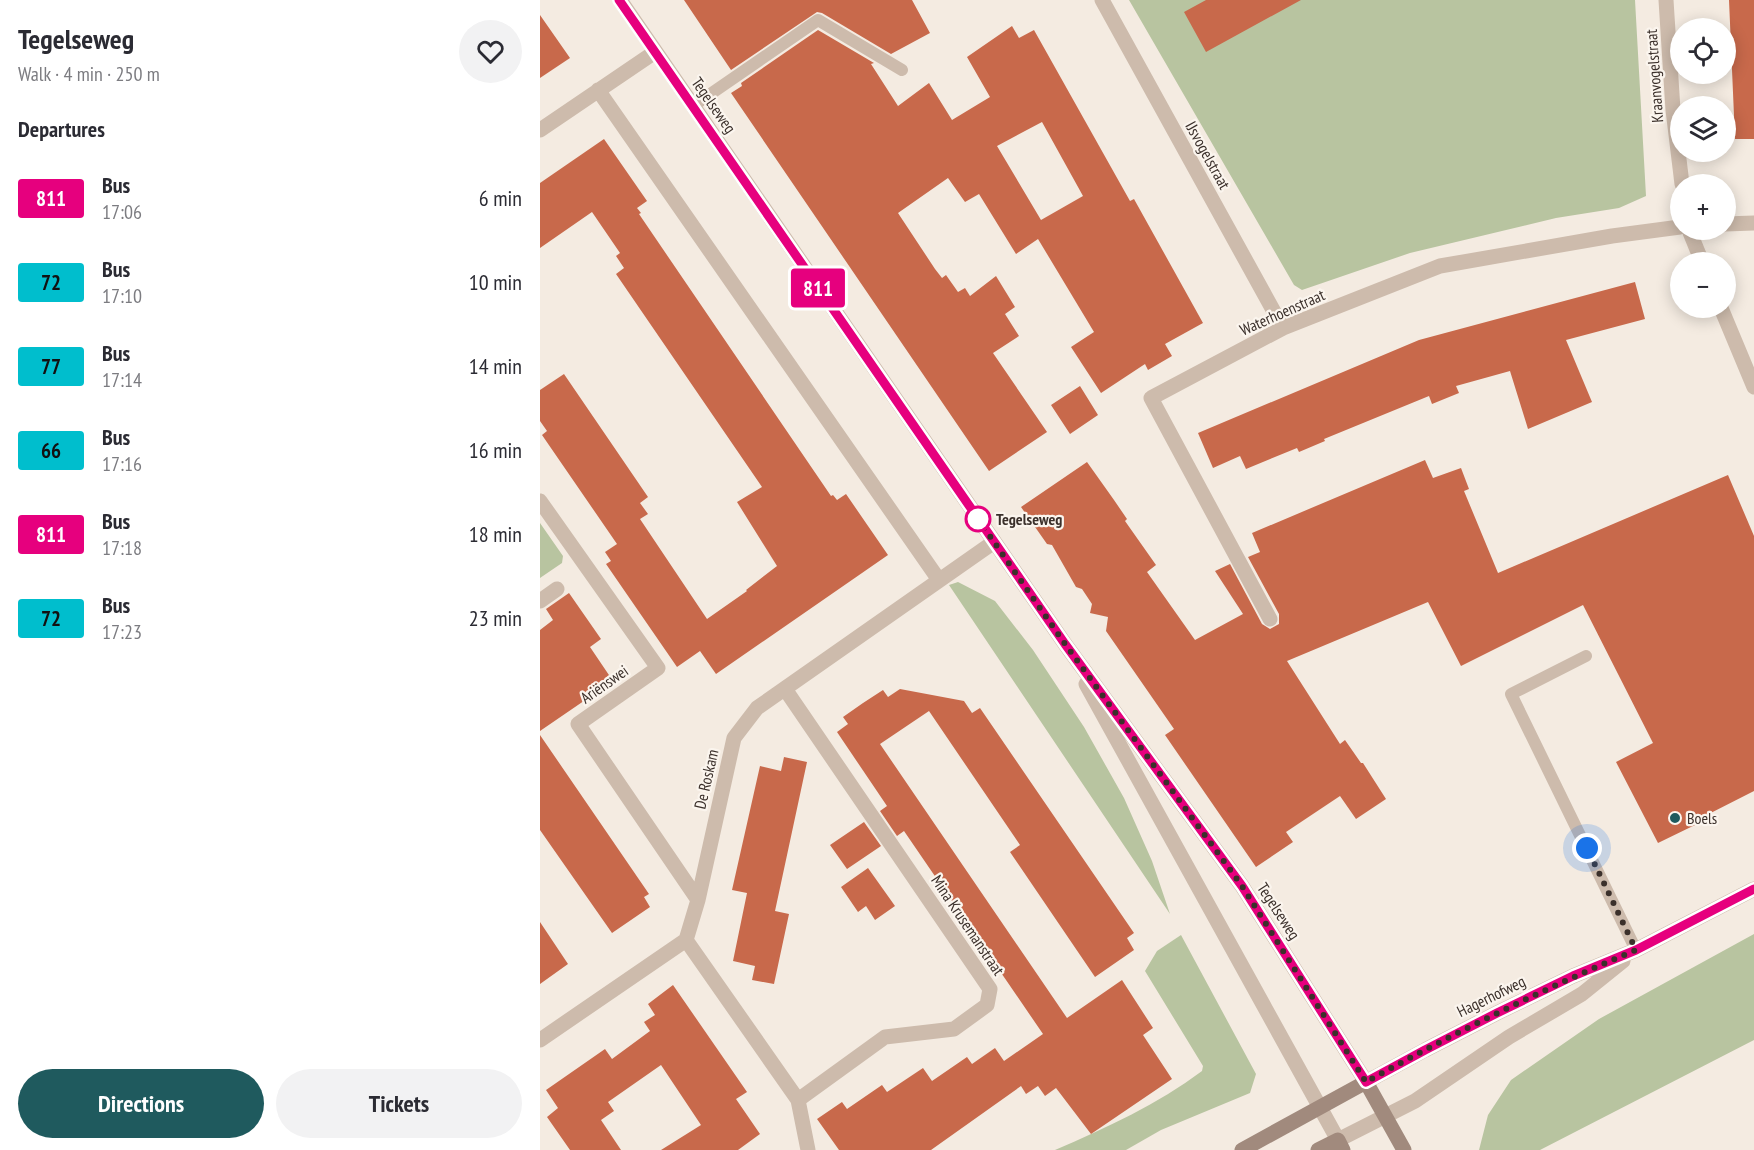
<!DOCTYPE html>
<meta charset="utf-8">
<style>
:root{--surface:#fff;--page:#f2f2f3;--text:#2b2b33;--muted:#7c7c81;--accent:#1f5a5e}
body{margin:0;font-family:"PT Sans Narrow",sans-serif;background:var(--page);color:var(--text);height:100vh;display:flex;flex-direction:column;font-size:22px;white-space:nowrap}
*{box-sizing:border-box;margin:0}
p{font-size:20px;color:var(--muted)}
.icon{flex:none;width:33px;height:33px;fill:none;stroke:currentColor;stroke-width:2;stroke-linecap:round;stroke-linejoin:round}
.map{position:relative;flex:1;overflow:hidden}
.details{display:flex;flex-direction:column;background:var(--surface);width:540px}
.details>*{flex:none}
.badge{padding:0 12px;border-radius:4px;font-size:21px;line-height:39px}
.controls{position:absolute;left:1130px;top:18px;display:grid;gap:12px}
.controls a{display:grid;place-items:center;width:66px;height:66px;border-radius:50%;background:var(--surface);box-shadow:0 3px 15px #0003;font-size:30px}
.you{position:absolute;width:30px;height:30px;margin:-15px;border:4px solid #fff;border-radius:50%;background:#1a73e8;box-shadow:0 0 0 9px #1a73e833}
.map>.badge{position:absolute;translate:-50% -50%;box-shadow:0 0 0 3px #fff}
h2{padding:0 18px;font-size:22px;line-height:54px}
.round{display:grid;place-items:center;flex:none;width:63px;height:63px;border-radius:32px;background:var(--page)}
.head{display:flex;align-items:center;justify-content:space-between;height:102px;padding:0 18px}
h1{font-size:28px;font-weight:700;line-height:45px}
.action{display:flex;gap:12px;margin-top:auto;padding:12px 18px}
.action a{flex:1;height:69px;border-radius:36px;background:var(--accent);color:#fff;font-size:24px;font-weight:700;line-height:69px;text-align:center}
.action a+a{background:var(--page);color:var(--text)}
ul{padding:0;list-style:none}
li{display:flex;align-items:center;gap:18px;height:84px;padding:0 18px}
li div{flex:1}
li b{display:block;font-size:22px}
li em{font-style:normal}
li .badge{min-width:66px;font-weight:700;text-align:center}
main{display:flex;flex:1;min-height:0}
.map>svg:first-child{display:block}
.green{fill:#b8c4a0}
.building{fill:#c8694b;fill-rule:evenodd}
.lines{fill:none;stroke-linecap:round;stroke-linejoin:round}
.service{stroke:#cdbbac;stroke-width:12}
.minor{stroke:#cdbbac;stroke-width:15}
.tertiary{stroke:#cdbbac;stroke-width:15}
.secondary{stroke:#a18a7d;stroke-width:15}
.line-casing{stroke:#fff;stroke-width:14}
.line{stroke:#e6007e;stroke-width:9}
.walk{stroke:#3b302b;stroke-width:6;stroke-dasharray:0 10.8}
.stop-dot{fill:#fff;stroke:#e6007e;stroke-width:3}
.poi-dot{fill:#1f5a5e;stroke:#fbf5ee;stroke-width:2}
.labels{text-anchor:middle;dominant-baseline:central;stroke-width:4.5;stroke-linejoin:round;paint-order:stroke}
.street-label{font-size:16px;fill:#3b302b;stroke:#fbf5ee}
.stop-label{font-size:16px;font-weight:bold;fill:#3b302b;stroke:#fbf5ee;text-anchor:start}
.poi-label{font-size:16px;fill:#3b302b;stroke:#fbf5ee;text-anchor:start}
</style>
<main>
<section class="details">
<div class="head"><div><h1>Tegelseweg</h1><p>Walk · 4 min · 250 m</p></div><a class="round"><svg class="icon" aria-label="heart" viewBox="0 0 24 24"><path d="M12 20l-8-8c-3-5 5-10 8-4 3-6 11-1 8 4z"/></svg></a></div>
<h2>Departures</h2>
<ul>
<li><span class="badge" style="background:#e6007e;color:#fff">811</span><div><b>Bus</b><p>17:06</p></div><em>6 min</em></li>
<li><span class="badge" style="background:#00becd;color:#111">72</span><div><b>Bus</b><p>17:10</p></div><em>10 min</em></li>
<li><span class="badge" style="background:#00becd;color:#111">77</span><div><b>Bus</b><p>17:14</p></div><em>14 min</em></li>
<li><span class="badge" style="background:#00becd;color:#111">66</span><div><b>Bus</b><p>17:16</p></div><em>16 min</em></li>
<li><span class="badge" style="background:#e6007e;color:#fff">811</span><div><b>Bus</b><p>17:18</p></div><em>18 min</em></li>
<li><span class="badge" style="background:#00becd;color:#111">72</span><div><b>Bus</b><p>17:23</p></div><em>23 min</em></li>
</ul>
<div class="action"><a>Directions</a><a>Tickets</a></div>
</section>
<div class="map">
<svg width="1214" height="1150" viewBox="0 0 1214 1150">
<rect width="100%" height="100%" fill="#f4ebe1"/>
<path class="green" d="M589 0H1095L1106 196 1079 208 1016 218 870 253 762 290 754 285Z
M0 523 23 556 22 563 0 578Z
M418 582 455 601 493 650 544 727 584 798 612 861 630 914 409 585Z
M1214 934V1040L1000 1150H939L948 1115 971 1080 1059 1019Z
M641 935 716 1074 710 1093 621 1130 586 1150H515C566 1128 618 1104 662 1071L663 1066 605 971 617 951Z"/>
<path class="building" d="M144 0H372L390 33 351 54 282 13 277 12 191 70Z
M666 0H761L666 52 644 12Z
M1189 0H1214V139H1195Z
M0 15 30 58 0 78Z
M472 26 479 38 494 30 590 201 594 199 663 323 625 344 632 356 608 370 605 364 561 393 531 347 554 332 498 239 476 254 439 194 425 202 408 178 358 213 395 269 402 278 406 275 418 292 425 288 430 296 456 276 475 307 465 314 479 336 453 353 507 432 449 471 191 93 202 86 201 83 278 30 334 63 331 64 358 106 389 83 412 120 450 97 427 57ZM502 122 543 196 501 220 457 146Z
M64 139 107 201 97 208 101 213 99 214 291 496 293 495 297 500 306 494 348 555 176 674 160 651 137 667 66 564 71 561 65 552 77 544 2 435 7 431 0 421V390L24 374 108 497 100 503 108 514 100 519 167 619 207 591 206 590 237 566 197 502 222 487 76 274 84 268 76 256 80 253 52 212 0 248V183Z
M1095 282 1105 319 1026 340 1052 402 988 429 970 371 916 386 919 393 892 404 889 396 784 439 785 441 759 452 757 448 706 469 700 456 673 468 658 433 879 340Z
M540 386 558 415 530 434 511 405Z
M885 460 893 478 921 468 929 489 924 491 958 573 1188 475 1214 536V791L1153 822 1155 825 1118 843 1076 762 1113 743 1043 605 921 666 888 602 747 661 800 744 805 740 821 763H823L846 799 816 819 800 796 746 832 753 842 716 867 625 735 634 729 566 631 568 617 550 613 552 604 542 589 536 587 512 545 507 544 481 507 547 462 574 500 587 519 585 521 616 565 607 572 655 640 703 614 675 571 690 564 722 624 730 629 739 624V614L708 557 720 552 712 533Z
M29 593 61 639 50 647 73 681 0 731V630L13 620 6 609Z
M360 689 424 701 432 713 440 708 594 933 587 938 594 950 555 977 470 852 480 845 389 711 340 744 527 1018 582 980 613 1028 603 1035 632 1079 551 1134 516 1088 505 1096 498 1086 486 1094 481 1086 391 1150H299L277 1119 302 1102 307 1109 342 1085 347 1092 383 1068 392 1081 427 1057 432 1064 455 1048 464 1061 503 1034 364 831 357 836 340 811 347 806 297 732 308 724 303 717 323 703 343 690 348 697Z
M0 735 109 894 104 897 110 907 72 933 0 830Z
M244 757 267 762 235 911 249 914 234 984 212 980 215 966 193 961 207 893 192 890 220 766 241 771Z
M324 822 341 846 307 869 290 845Z
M328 868 355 906 335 920 326 906 318 912 301 887Z
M0 922 28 964 0 984Z
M133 985 207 1092 196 1099 220 1134 198 1150H121L161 1125 121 1065 68 1102 74 1111 61 1120 81 1150H30L7 1117 18 1108 6 1090 65 1049 72 1059 110 1031 104 1022 115 1015 108 1004Z"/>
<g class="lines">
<path class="service" d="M153 106 278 20 362 70
M1046 656 971 694 1096 950"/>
<path class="minor" d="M562 0 743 328
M58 90 399 580
M0 130 115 52
M1185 224 1214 223
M0 501 118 668 38 724 158 900
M0 601 17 589
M730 619 611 398 743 328 900 266 1072 236 1140 227
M245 689 450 989 447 1005 414 1029 345 1037 258 1100
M146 940 258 1100 268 1150
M0 1040 146 940 158 900 194 738 217 708 454 542"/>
<path class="tertiary" d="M80 0 525 644 702 886 826 1082 885 1050 957 1013 1033 976 1096 950 1214 889
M1126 0 1133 110 1142 184
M1149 230 1162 262
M1181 308 1214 387
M546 684 798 1140 875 1101 969 1037 1042 994 1083 961"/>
<path class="secondary" d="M702 1150 826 1082 864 1150
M778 1150 798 1140 803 1150"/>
</g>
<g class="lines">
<g class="line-casing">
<path id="line" d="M79 0 525 644 702 886 826 1082 885 1050 957 1013 1033 976 1096 950 1214 889"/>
</g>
<use href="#line" class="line"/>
<path class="walk" d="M438 519 525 644 702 886 826 1082C914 1033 1003 989 1096 950L1047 848"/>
</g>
<circle class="stop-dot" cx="438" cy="519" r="12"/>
<circle class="poi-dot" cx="1135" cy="818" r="6"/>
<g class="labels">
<g class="street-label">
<text transform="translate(1114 76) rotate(-94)">Kraanvogelstraat</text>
<text transform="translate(174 105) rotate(55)">Tegelseweg</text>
<text transform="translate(668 155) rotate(61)">IJsvogelstraat</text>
<text transform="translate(742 312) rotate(-24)">Waterhoenstraat</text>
<text transform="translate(64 684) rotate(-35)">Ariënswei</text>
<text transform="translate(166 779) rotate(-77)">De Roskam</text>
<text transform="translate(739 911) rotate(57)">Tegelseweg</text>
<text transform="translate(428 925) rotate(56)">Mina Krusemanstraat</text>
<text transform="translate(951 996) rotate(-26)">Hagerhofweg</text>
</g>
<g class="stop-label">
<text x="456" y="519">Tegelseweg</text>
</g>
<g class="poi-label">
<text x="1147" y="818">Boels</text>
</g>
</g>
</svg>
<div class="controls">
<a><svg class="icon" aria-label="locate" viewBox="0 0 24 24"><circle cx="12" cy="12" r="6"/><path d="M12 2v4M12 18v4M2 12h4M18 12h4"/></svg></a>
<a><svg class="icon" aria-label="layers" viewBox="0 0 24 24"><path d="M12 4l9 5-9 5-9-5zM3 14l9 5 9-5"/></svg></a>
<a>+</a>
<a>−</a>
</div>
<div class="you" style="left:1047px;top:848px"></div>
<b class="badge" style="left:278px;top:288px;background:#e6007e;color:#fff">811</b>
</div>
</main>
